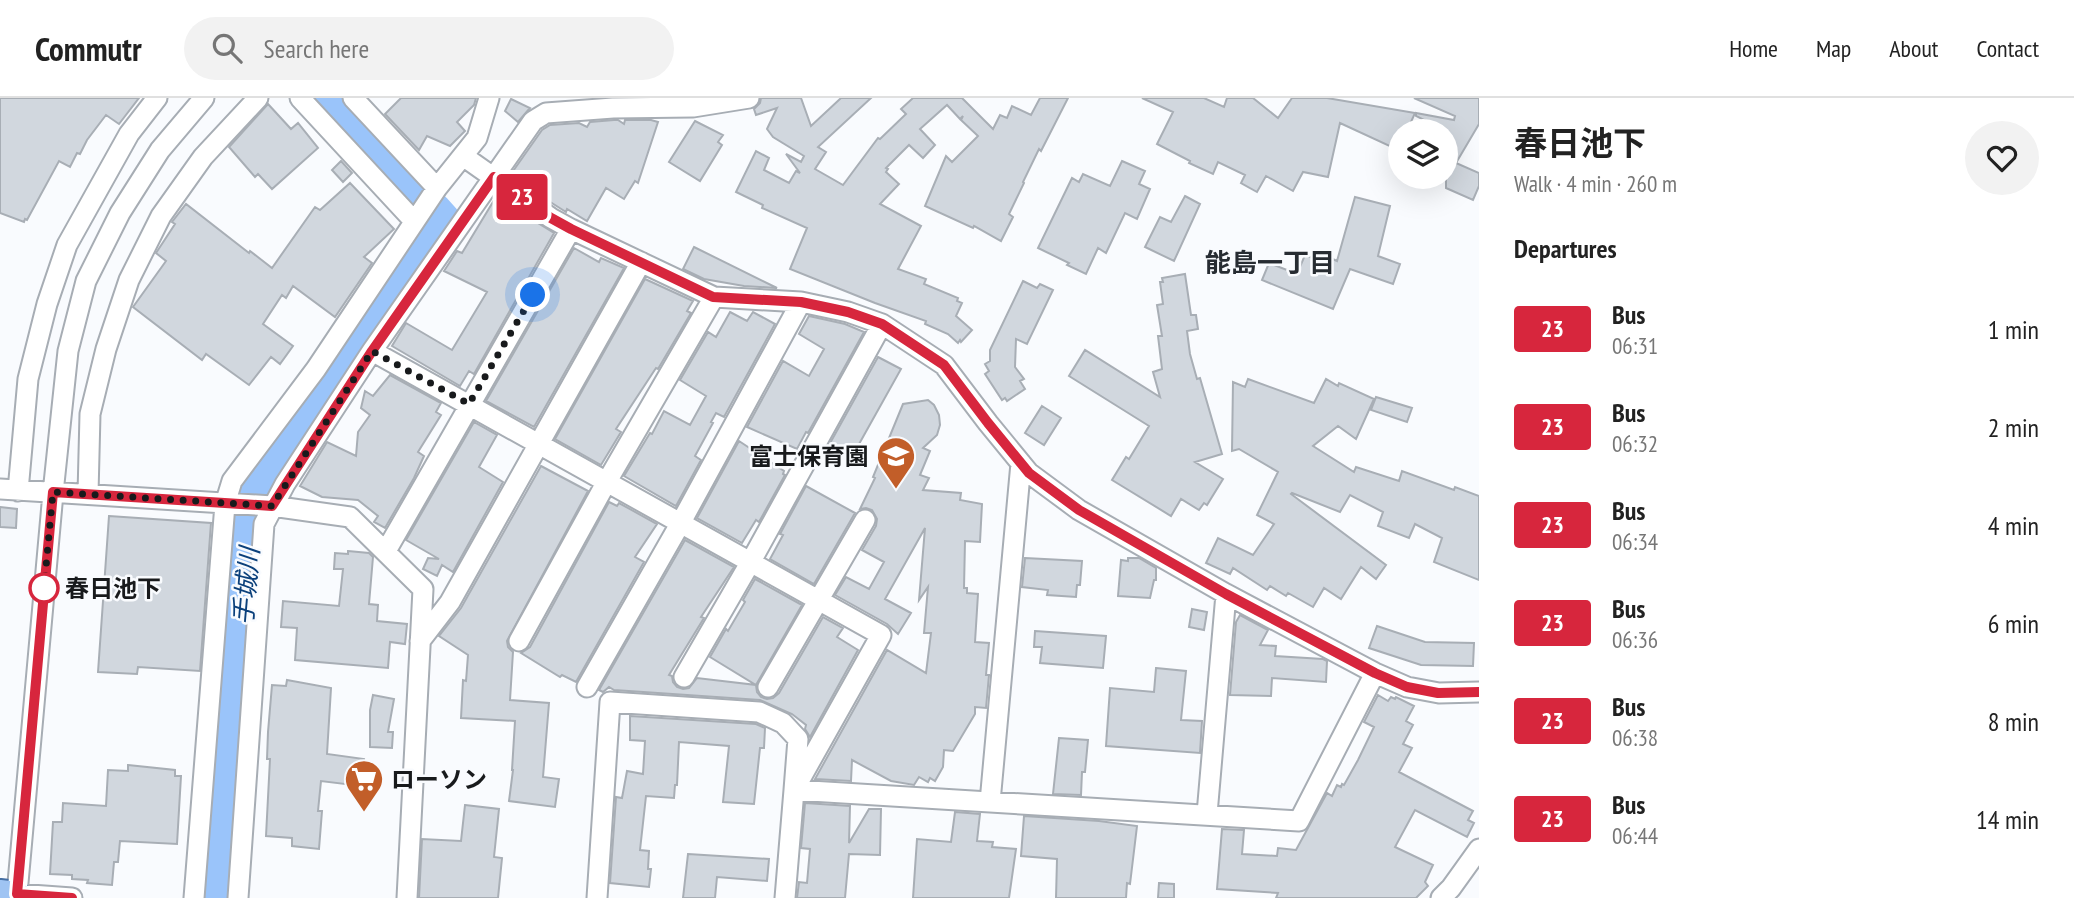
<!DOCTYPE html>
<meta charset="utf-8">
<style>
:root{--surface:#fff;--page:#f2f2f2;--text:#222;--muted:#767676;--line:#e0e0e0}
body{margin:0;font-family:"PT Sans Narrow","Noto Sans JP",sans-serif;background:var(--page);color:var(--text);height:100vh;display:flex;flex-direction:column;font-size:26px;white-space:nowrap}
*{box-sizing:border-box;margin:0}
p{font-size:23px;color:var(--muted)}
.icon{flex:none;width:38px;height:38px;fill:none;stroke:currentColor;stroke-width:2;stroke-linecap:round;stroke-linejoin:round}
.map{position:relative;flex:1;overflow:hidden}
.side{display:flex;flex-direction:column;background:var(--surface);width:595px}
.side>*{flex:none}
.badge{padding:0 14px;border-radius:5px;font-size:24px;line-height:46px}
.buttons{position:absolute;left:1388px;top:21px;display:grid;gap:14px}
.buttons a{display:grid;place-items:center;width:70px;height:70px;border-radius:50%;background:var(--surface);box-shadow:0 7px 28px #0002;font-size:35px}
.you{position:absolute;width:35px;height:35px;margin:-18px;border:5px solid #fff;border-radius:50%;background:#1a73e8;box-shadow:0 0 0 10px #1a73e833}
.map>.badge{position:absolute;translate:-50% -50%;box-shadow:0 0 0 4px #fff}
h2{padding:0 35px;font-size:26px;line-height:63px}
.round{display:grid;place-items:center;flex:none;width:74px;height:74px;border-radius:37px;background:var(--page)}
.summary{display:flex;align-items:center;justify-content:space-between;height:119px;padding:0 35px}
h1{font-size:33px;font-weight:700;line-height:52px}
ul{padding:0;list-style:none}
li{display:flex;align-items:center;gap:21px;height:98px;padding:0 35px}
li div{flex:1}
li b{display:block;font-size:26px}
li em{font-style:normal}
li .badge{min-width:77px;font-weight:700;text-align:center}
header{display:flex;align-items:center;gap:42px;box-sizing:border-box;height:98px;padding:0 35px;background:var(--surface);border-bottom:2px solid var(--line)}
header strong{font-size:33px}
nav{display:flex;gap:38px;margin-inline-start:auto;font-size:24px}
.search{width:490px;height:63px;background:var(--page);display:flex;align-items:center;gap:18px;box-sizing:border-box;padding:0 24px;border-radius:38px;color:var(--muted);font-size:26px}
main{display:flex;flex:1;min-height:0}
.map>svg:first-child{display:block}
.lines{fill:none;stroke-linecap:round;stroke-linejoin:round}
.river{stroke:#9ac4fa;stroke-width:35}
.building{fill:#d1d7de;stroke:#a8aeb5;stroke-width:2}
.minor-casing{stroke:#a7adb4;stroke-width:23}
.major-casing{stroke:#466fa3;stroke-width:28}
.minor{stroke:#fff;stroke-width:19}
.major{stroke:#9fc4f3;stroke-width:24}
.line-casing{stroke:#fff;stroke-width:16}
.line{stroke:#d7263d;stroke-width:10}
.walk{stroke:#181a1c;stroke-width:7;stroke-dasharray:0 12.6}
.stop-dot{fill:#fff;stroke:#d7263d;stroke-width:3.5}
.labels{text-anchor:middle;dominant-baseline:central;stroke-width:5;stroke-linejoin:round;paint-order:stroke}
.poi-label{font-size:24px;font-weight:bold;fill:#181a1c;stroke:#f9fbfe;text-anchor:end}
.stop-label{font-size:24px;font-weight:bold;fill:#181a1c;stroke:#f9fbfe;text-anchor:start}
.neighbourhood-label{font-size:26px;font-weight:bold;fill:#272c32;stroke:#f9fbfe}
.water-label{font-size:26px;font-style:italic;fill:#0b407b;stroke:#f9fbfe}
</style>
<header>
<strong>Commutr</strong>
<div class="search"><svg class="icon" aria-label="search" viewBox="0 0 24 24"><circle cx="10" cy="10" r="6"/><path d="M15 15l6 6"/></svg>Search here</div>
<nav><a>Home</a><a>Map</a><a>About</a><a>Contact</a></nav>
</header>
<main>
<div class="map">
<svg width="1479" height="800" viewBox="0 0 1479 800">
<rect width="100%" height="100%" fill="#f9fbfe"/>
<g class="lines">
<path class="river" d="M327 0 421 98
M218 800 249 432 255 386 443 122 434 112"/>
</g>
<path class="building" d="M0 0H139L119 26 106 17 87 42 80 56 77 55 70 69 59 63 27 122 25 121 24 124 0 115Z
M401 0H476L474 7 457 24 465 33 450 48 427 38 419 52 385 16Z
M761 0H801L811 28 841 0H871L818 49 826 54 815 71 843 87 878 40 880 41 906 16 901 11 913 0H962L993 31 1000 17 1007 20 1012 8 1031 17 1040 0H1068L1041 53 1039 51 1023 84 1024 85 1009 116 1013 119 1001 143 974 128 973 130 925 108 946 58 952 64 978 38 961 22 963 18 960 21 947 7 920 31 935 47 923 60 909 47 886 70 888 71 886 74 899 86 880 106 921 128 898 171 926 181 924 186 958 200 957 203 962 205 956 218 972 232 961 244 960 242 958 245 948 236 925 226 926 223 875 205 790 171 807 130 762 110 763 107 736 94 756 53 769 60 764 72 789 85 796 73 800 75 786 56 801 64 804 58 773 39 767 31 777 10 756 17 754 11 760 5Z
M1142 0H1204L1224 9 1227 0H1253L1278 20 1292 0H1327L1415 15 1407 33H1400V42L1396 51 1340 25 1328 79 1303 74 1293 93 1266 78 1257 94 1241 85 1245 77 1218 64 1213 76 1189 65 1190 63 1157 46 1173 14Z
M1414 0H1479V26L1456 65 1479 75V88L1473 102 1446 90V33L1416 18V15L1454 22 1455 18Z
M511 1 530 10 518 24 505 13Z
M268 6 291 31 298 25 318 50 272 91 258 76 255 79 229 49Z
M614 22H618L624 26 625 22H651L658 24 638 85 635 83 624 101 606 90 587 123 567 111 566 114 544 100 548 93 511 76 542 32 550 27 579 25 587 29 590 24Z
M695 23 723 37 718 44 722 47 700 83 669 64Z
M341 63 352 75 343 84 332 72Z
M1122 63 1145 73 1139 86 1150 91 1137 121 1125 115 1106 155 1098 150 1086 176 1067 167 1069 165 1038 150 1072 80 1079 84 1083 76 1110 88Z
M350 85 394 131 364 159 372 165 335 219 293 188 286 200 282 197 263 226 293 248 280 266 271 259 249 287 206 256 202 262 133 209 166 163 156 155 175 126 172 124 186 106 249 155 250 153 272 170 315 109 320 112Z
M1185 98 1200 106 1174 163 1145 149 1160 119 1171 124Z
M496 99 554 135 474 276 469 273 460 288 392 248 406 225 452 252 487 194 444 173 457 153 462 155Z
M1355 99 1390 108 1378 158 1400 166 1393 186 1350 171 1333 211 1262 182 1269 165 1297 176 1305 157 1320 163 1322 156 1337 163Z
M694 149 777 190H776L744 188 704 181 683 171Z
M574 150 599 164 601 160 624 170 534 329 486 303Z
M1185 176 1191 217H1196L1198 231 1187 233 1190 256 1197 281 1200 280 1222 356 1195 364 1223 381 1207 407 1204 405 1199 412 1181 401 1171 418 1112 382 1126 359 1129 361 1149 328 1069 278 1085 252 1160 299 1153 274 1162 271 1158 238H1162L1157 207 1163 206 1160 184H1163L1162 180Z
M645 181 693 203 687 213 691 215 658 271 656 270 616 331 621 334 601 367 555 341Z
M1023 183 1037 190 1040 186 1053 192 1027 246 1016 241 1015 269 1024 281 1020 283 1025 291 1007 303 1005 300 1002 302 985 276 989 273 985 266 990 263V252Z
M730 214 747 223 753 214 775 226 724 319 716 315 711 324 713 325 695 358 701 362 676 408 624 378 650 335 652 336 664 313 690 327 706 298 680 282 708 234 716 239Z
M809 218 845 226 864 234 808 335 806 334 797 351 747 329 783 263 809 278 824 251 799 236Z
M878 259 901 271 854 355 852 353 851 355 843 350 841 353 829 347Z
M390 277 441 305 436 314 441 317 418 354 424 358 414 380 385 430 374 424 378 418 358 402 322 399 300 388 327 344 356 358 358 334 370 317 361 310 365 293 373 298Z
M1248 281 1314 305 1326 281 1338 288 1339 285 1374 301 1356 341 1338 328 1313 348 1354 374 1356 369 1399 383 1402 373 1454 392 1455 389 1479 398V482L1434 464 1442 440 1415 426 1409 440 1378 428 1383 414 1350 397 1340 414 1292 395 1291 396 1386 467 1376 481 1361 469 1341 501 1324 490 1313 509 1288 495 1286 498 1270 488 1267 492 1233 470 1230 476 1206 465 1218 440 1253 457 1274 426 1257 417 1278 374 1239 351 1232 353 1233 284 1245 289Z
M1376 299 1412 310 1407 324 1371 312Z
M928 302 934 307 939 317 940 327 937 337 923 350 930 353 920 377 929 380 923 392 961 395 960 402 982 406 980 444 965 443 964 490H967V495L978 496 975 544 989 545 986 577H989L986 610 975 609V616L953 653 944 652 943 669 935 683 930 680 928 684 919 679 914 687 891 683 852 662 851 683 815 681 887 552 926 575 931 535H924L928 489 919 502 925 430 885 501 911 515 898 536 887 526 835 497 846 479 869 491 884 464 862 452 876 428 877 421 872 412 866 410 860 411 875 380 873 379 903 306Z
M1042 308 1061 320 1044 347 1025 335Z
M474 324 497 337 479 369 503 384 453 474 442 467 437 478 423 471 428 460 439 461 406 442Z
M739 343 784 373 783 376 785 377 759 424 756 422 742 445 697 420Z
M541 368 588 393 507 543 508 549 513 554 510 602 549 605 543 679 559 681 555 709 509 703 513 672H512L515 623 461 620 463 582 466 583 468 557 439 538 461 510Z
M806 388 855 415 814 486 770 461 783 437 780 436Z
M609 404 617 408 619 405 657 426 635 459 644 464 576 584 562 577 560 579 521 555 530 549Z
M0 409 17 411 16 430 0 429Z
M109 418 211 425 200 573 138 569 137 576 98 574Z
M685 442 734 469 701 519 704 520 669 577 672 578 673 584 677 589 683 591 689 590 697 580 756 587 757 594 761 599 767 601 773 600 779 595 823 519 843 530 837 539 858 552 810 639 805 631 806 627 792 616 760 602 614 592 609 589 603 594 599 592Z
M348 453 369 455 373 459 369 506 378 507 377 523 407 526 405 546 390 544 388 570 295 562 297 530 281 529 283 503 339 508 343 471H334L335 455 348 456Z
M1025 460 1082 463 1080 487H1077L1076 499 1047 497 1048 492 1022 489Z
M1128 460H1139L1156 470V482H1154L1150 500 1118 498 1121 462 1128 463Z
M755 481 802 507 756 587 710 559 726 531 728 533 745 504 743 502Z
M1192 511 1207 514 1204 532 1189 529Z
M1240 517 1268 532 1260 547 1276 548 1275 558 1323 561 1327 563 1326 584 1272 580 1271 598 1230 597 1236 524Z
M1377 528 1425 544 1474 545 1473 568 1421 567 1369 550Z
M1035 533 1106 538 1103 570 1040 565 1042 549H1034Z
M1156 570 1186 573 1181 622 1202 623 1200 655 1106 648 1110 590 1154 594Z
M287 582 331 590 327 656 364 661 361 688 321 683 318 713H322L319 751 292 748V740L266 738 270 661H267L268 634 272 587 286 588Z
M373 597 394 601 388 634H393L392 650 370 649V612Z
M1378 597 1388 603 1391 599 1395 601 1396 599 1414 608 1406 623 1413 627 1403 646 1412 650 1399 674 1473 713 1468 722 1474 725 1467 739 1415 712 1395 749 1433 767 1425 784 1428 788 1416 800H1276L1278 795 1217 791 1222 731 1244 732 1242 756 1277 758 1278 750 1296 752 1327 695 1332 698 1337 687 1341 689 1342 686 1344 687 1358 662 1374 629 1364 624Z
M630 618 756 626 765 630 764 650H760L754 706 723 704 729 648 679 644 677 687H675L674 700 646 698 640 752 649 753 648 771H651L649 789 610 785 616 699 622 700 627 673 643 676 645 643 630 642Z
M1059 640 1088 642 1085 674H1082L1081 697 1053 696Z
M128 667 175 672V678H181L177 746 120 743 118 764H114L112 787 87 785 88 782 72 781V777L50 776 53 724H62L63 705 106 708 108 672 128 673Z
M805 705 850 708 849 745 869 711H881L880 757 849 756 845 800H797L799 784 807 785 810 751 801 750Z
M465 707 499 711 494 759 502 760 498 800H419L422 741 461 743Z
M955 714 980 716 977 743 993 744 992 749 1016 751 1009 800H913L917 741 951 744Z
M1024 718 1099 723 1137 728 1130 786 1127 785 1126 800H1056L1057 761 1021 758Z
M688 756 769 761 767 783 717 779 715 800H683Z
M1159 785 1174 786V800H1158Z"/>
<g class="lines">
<g class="minor-casing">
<path id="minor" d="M300 0 414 123
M353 0 437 90
M463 58 551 120 571 131 714 199 801 204 848 214 882 226 944 267 988 325 1029 375 1079 412 1226 496 1375 575 1407 589 1439 595 1479 594
M372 253 881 537 794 692 785 800
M0 391 272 408 350 419 423 491 407 800
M18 393 28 281 47 206 67 147 129 36 157 0
M88 396 90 316 106 251 129 182 161 118 203 59 258 0
M386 453 571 131
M420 543 450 504 641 164
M519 543 606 385 714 199
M684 579 750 465 882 226
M587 589 680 426 801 204
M768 589 865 422
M990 704 1021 365
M1207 716 1226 496
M72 800 17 796 53 395 68 253 86 183 120 115 160 52 204 0
M194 800 225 406 232 383 316 271 437 90 477 40 489 0
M238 800 264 426 285 386 372 253 533 23 546 15 613 10 693 9 749 0
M597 800 610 604 759 614 783 625 798 641 794 692 1299 723 1375 575
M1441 800 1451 790 1479 751"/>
</g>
<g class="major-casing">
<path id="major" d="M0 794 17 796V800"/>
</g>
<use href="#minor" class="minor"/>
<use href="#major" class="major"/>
</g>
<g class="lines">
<g class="line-casing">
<path id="line" d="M72 800 17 796 53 394 272 408 372 253 494 79 551 120 571 131 713 199 801 204 848 214 882 226 944 267 988 325 1029 375 1079 412 1226 496 1375 575 1407 589 1438 595 1479 594"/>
</g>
<use href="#line" class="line"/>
<path class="walk" d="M44 490 53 394 272 408 372 253 469 306 533 197"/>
</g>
<defs>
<g id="school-pin" transform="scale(2.0125)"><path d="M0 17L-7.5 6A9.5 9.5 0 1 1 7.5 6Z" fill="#c25e29" stroke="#f9fbfe"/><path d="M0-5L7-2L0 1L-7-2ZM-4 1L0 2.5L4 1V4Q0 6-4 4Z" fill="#fff"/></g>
<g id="supermarket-pin" transform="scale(2.0125)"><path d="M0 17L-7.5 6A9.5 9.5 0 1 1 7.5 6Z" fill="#c25e29" stroke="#f9fbfe"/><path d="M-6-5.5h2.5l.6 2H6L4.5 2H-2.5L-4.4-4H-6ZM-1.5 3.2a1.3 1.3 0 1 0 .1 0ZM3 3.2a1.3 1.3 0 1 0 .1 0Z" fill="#fff"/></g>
</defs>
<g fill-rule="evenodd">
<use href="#school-pin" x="896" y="358"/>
<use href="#supermarket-pin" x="364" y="681"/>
</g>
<circle class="stop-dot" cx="44" cy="490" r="14"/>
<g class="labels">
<g class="poi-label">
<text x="869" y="358">富士保育園</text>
<text x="391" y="681" text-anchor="start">ローソン</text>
</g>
<g class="stop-label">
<text x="65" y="490">春日池下</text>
</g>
<g class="neighbourhood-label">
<text x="1270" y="164">能島一丁目</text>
</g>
<g class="water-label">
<text transform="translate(246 488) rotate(-85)">手城川</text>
</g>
</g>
</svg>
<div class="buttons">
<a><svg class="icon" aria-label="layers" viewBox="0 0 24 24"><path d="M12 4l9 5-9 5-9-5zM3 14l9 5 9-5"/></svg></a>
</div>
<div class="you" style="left:533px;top:197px"></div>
<b class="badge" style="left:522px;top:99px;background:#d7263d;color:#fff">23</b>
</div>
<section class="side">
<div class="summary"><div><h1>春日池下</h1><p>Walk · 4 min · 260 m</p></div><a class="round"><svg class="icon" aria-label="heart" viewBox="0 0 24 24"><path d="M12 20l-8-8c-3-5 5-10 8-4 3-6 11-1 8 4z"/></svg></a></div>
<h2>Departures</h2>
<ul>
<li><span class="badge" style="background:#d7263d;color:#fff">23</span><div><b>Bus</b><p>06:31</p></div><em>1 min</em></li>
<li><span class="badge" style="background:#d7263d;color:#fff">23</span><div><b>Bus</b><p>06:32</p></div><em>2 min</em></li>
<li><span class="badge" style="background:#d7263d;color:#fff">23</span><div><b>Bus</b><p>06:34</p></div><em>4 min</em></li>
<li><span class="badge" style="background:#d7263d;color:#fff">23</span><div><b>Bus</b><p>06:36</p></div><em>6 min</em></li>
<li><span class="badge" style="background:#d7263d;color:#fff">23</span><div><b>Bus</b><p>06:38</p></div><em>8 min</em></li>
<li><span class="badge" style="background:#d7263d;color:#fff">23</span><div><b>Bus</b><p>06:44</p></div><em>14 min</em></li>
</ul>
</section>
</main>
